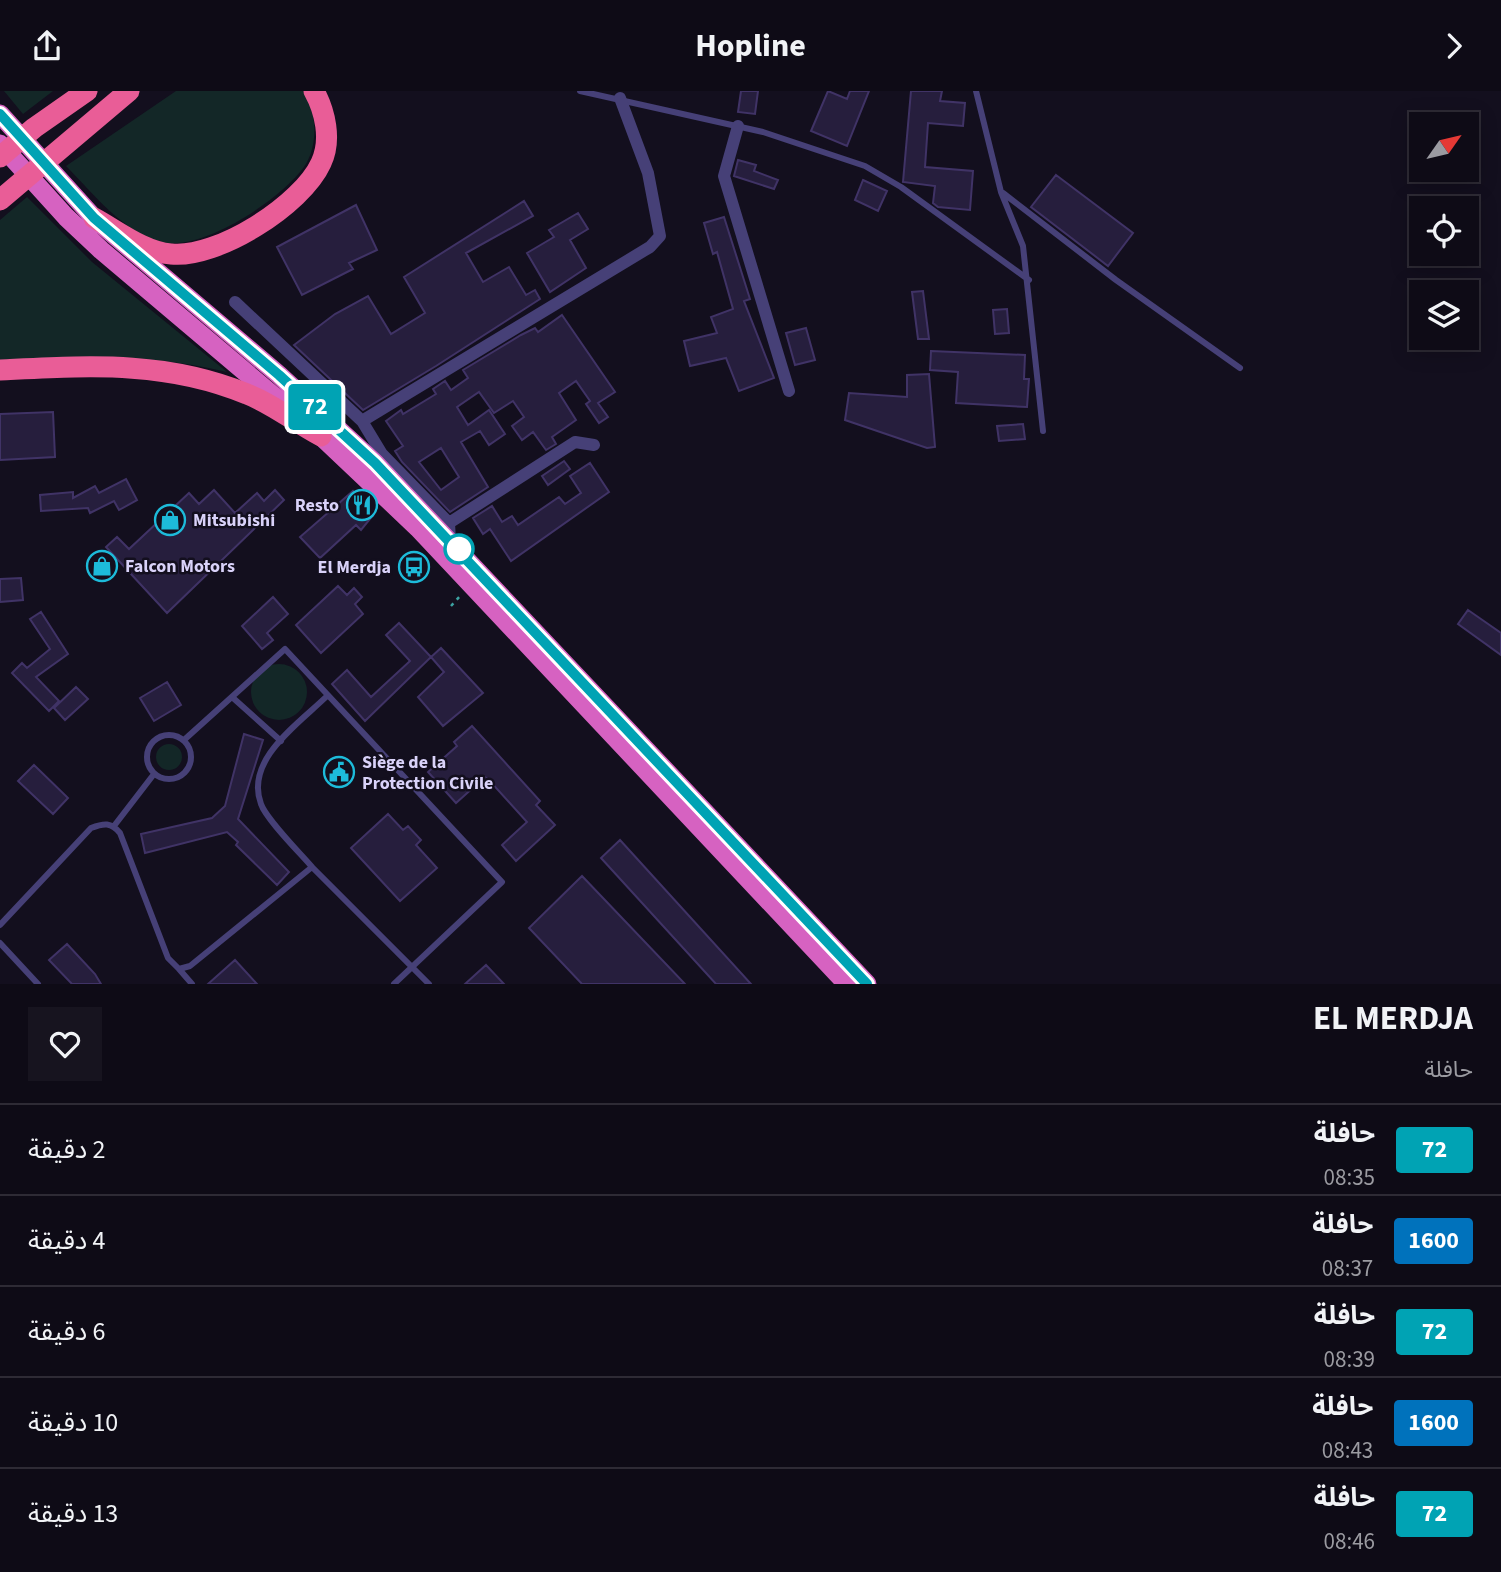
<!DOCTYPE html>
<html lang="ar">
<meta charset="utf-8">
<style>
:root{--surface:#0e0b16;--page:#17141f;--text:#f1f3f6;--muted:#9b9ba1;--line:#2e2b35}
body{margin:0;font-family:"Source Sans 3","Noto Sans Arabic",sans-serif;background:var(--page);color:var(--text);direction:rtl;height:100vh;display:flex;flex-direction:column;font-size:26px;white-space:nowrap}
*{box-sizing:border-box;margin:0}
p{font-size:23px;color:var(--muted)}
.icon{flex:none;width:38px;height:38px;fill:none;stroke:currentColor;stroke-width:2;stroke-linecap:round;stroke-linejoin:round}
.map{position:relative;height:893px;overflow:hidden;direction:ltr}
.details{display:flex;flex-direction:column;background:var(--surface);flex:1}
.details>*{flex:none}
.badge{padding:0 14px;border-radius:5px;font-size:24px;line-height:46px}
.needle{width:46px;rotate:56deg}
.buttons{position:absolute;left:1409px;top:21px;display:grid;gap:14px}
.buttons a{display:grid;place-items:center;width:70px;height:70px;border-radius:0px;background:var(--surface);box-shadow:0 4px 18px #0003,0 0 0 2px var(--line);font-size:35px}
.map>.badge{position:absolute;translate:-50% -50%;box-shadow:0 0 0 4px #fff}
.round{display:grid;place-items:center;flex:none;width:74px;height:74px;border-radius:0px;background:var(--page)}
.headline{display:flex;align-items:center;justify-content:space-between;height:119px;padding:0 28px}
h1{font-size:33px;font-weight:700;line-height:52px}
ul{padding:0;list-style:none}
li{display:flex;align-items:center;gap:21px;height:91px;padding:0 28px;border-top:2px solid var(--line)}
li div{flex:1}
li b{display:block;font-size:26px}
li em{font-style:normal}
li .badge{min-width:77px;font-weight:700;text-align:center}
header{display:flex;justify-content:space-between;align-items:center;height:91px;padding:0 28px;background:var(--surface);font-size:32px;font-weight:700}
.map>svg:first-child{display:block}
.green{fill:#132727}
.building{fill:#261e3d;stroke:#403366;stroke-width:2;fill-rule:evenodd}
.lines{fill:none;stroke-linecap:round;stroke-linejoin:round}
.path{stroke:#3da2a2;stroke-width:2.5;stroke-dasharray:3.5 5;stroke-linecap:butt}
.service{stroke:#464077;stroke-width:6}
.minor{stroke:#464077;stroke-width:12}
.trunk{stroke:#d662c1;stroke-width:19}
.motorway{stroke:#e95d97;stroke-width:21}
.line-casing{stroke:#fff;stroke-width:16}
.line{stroke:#00a3b4;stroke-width:10}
.stop-dot{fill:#fff;stroke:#00a3b4;stroke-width:3.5}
.labels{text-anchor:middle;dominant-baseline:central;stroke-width:5;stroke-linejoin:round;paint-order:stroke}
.poi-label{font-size:18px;font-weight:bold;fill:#d9d2f9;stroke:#130f1e;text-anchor:start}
</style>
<header><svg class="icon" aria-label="forward" viewBox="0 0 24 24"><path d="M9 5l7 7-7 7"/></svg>Hopline<svg class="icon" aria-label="share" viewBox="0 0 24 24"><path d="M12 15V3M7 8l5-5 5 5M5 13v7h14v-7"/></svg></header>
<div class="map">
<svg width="1501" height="893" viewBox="0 0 1501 893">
<rect width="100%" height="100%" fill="#130f1e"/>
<path class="green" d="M4 0H53L23 23Z
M176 0H303C317 20 319 54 304 76 281 108 203 161 162 151 123 142 93 102 66 75Z
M27 106 92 171 227 281C151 263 78 265 0 270V129Z
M251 601a28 28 0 1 1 56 0a28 28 0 1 1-56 0Z
M156 666a13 13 0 1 1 26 0a13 13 0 1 1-26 0Z"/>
<path class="building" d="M741 0H758L755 23 738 21Z
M828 0 847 8 850 0H869L847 55 811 40Z
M911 0H942L940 10 965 12 963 35 928 32 925 76 973 80 970 119 938 116 933 112 935 95 903 91Z
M738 69 756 74 754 80 778 89 774 98 734 85Z
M1056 84 1133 142 1108 175 1031 116Z
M863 89 887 100 878 120 855 109Z
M524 110 533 125 466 162 483 191 509 176 526 204 535 199 540 208 436 275 363 319 294 254 335 223 368 205 391 243 425 222 404 186Z
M356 114 377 159 349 172 353 178 302 204 277 156Z
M578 122 588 138 570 149 586 177 550 201 527 162 554 146 549 139Z
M724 126 750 208 744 210 774 287 739 300 726 267 690 275 684 250 717 242 711 226 733 218 717 161 713 163 704 132Z
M923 200 929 248H918L912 201Z
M1007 218 1009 242 995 243 993 219Z
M562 224 615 301 598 312 608 326 599 332 586 313 590 310 576 290 559 302 576 329 552 346 556 353 546 359 533 341 522 349 512 335 524 326 513 310 494 322 479 301 457 316 468 334 489 319 505 343 489 354 480 340 461 351 488 396 450 421 402 371 395 360 403 355 386 330 401 319 403 323 436 303 433 298 445 290 451 299 468 287 463 279 521 244 535 237 538 241ZM441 357 459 386 441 399 419 371Z
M806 237 815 269 795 274 786 242Z
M931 260 1025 264 1024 288H1029L1027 316 956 312 958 281 930 279Z
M929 283 935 356 927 357 845 329 849 302 907 306V284Z
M53 321 55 366 0 369V323Z
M1023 333 1025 348 999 350 997 335Z
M564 370 570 378 548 394 542 385Z
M590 372 609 401 511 470 490 438 483 443 473 427 492 415 502 431 512 425 518 434 559 406 565 413 581 402 570 385Z
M126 388 137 409 119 419 114 410 90 422 88 417 41 420 40 404 73 401V407L95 395 99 402Z
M214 399 235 422 257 402 264 410 275 399 284 409 167 522 106 456 117 446 129 458 189 402 199 413Z
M353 400 374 423 361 439 356 434 320 467 300 446Z
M21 487 23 509 0 511V488Z
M338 495 347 504 354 497 362 506 355 513 363 523 321 562 296 534Z
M273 506 288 523 267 542 273 549 262 558 242 535Z
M1468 519 1501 542V564L1458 533Z
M41 521 68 563 36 586 59 610 49 620 12 582 22 572 27 577 50 558 30 528Z
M399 532 431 566 365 630 332 593 347 579 371 606 410 570 386 544Z
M441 557 483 602 443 635 418 606 444 581 431 566Z
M167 591 181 614 154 630 140 607Z
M76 596 88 608 65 629 54 617Z
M472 635 540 710 536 714 555 734 516 770 502 754 527 731 489 689 485 686 456 712 428 681 457 655 454 651Z
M244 643 263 649 238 728 289 781 277 794 236 754 238 751 227 741 145 762 141 743 212 727 225 715Z
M34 674 68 707 53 723 18 690Z
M388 723 403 739 408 735 421 749 416 754 437 777 400 810 351 757Z
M620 749 751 893H716L601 767Z
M582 785 685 893H582L529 837Z
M67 853 95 883 101 893H72L49 869Z
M235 869 257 893H208Z
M486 874 504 893H465Z"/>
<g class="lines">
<path class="path" d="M451 515 461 504"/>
<path class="service" d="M580 0 763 41 865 75 901 96 1029 189
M976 0 1001 101 1023 155 1043 340
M1003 102 1116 189 1240 277
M232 606 281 650
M147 666a22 22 0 1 1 44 0a22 22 0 1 1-44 0Z
M184 649 285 558 502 791 394 893
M114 735 154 683
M312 776C300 762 266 728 261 713 244 668 301 631 328 604
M0 834 91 737C104 732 111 731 120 742L168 867 179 878 190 875 312 776 429 893
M0 852 38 893
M179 878 192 893"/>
<path class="minor" d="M738 35 724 85 789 300
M235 211 362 330 382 363 449 432 450 449
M362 330 650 156 660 145 648 82 620 7
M449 432 575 351 594 354"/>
<path class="trunk" d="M0 23 94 127 279 284 375 372 867 893
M0 53 66 126 101 159 321 345 418 437 847 893"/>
<path class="motorway" d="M0 66 34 37 87 0
M0 109 129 0
M94 127C118 140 144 161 171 163 217 168 302 114 321 72 332 49 325 20 314 0
M0 279C87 275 165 269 247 303 273 313 296 332 321 345"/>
</g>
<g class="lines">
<g class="line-casing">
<path id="line" d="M0 23 94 127 279 284 375 372 867 893"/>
</g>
<use href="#line" class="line"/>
</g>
<defs>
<g id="restaurant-ring" transform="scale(1.575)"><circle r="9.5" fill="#130f1e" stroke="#1dbbda" stroke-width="1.5"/><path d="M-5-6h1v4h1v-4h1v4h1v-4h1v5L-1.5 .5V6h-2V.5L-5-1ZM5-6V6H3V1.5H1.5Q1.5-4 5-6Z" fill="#1dbbda"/></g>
<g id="shop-ring" transform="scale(1.575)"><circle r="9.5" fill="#130f1e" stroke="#1dbbda" stroke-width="1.5"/><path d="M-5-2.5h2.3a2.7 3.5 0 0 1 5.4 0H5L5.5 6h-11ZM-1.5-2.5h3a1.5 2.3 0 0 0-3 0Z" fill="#1dbbda"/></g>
<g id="bus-ring" transform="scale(1.575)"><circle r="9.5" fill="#130f1e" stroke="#1dbbda" stroke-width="1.5"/><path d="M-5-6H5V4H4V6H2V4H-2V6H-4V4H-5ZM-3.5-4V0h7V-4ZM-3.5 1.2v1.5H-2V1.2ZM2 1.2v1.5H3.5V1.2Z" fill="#1dbbda"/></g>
<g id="civic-ring" transform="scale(1.575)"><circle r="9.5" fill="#130f1e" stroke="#1dbbda" stroke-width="1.5"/><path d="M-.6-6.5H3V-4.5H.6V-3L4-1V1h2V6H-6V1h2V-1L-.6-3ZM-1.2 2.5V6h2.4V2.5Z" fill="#1dbbda"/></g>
</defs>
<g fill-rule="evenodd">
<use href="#restaurant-ring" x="362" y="414"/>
<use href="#shop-ring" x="170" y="429"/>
<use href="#shop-ring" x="102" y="475"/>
<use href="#bus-ring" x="414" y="476"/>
<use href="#civic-ring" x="339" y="681"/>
</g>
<circle class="stop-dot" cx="459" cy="458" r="14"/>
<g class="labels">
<g class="poi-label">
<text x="339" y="414" text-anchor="end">Resto</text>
<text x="193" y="429">Mitsubishi</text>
<text x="125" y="475">Falcon Motors</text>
<text x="391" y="476" text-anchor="end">El Merdja</text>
<text x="362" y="671">Siège de la<tspan x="362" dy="21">Protection Civile</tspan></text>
</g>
</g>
</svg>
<div class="buttons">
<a><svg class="needle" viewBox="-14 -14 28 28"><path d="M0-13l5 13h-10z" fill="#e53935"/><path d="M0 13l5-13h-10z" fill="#9b9ba1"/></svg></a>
<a><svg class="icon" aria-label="locate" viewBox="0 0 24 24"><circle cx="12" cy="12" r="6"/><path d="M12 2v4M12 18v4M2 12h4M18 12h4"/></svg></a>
<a><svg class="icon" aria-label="layers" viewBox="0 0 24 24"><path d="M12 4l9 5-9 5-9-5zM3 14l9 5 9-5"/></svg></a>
</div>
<b class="badge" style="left:315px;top:316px;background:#00a3b4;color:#fff">72</b>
</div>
<section class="details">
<div class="headline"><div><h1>EL MERDJA</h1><p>حافلة</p></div><a class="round"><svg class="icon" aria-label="heart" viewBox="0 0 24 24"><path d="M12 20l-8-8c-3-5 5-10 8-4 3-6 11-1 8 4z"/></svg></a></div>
<ul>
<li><span class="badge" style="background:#00a3b4;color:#fff">72</span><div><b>حافلة</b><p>08:35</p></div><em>2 دقيقة</em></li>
<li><span class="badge" style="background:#0072bc;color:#fff">1600</span><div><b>حافلة</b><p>08:37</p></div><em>4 دقيقة</em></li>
<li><span class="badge" style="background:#00a3b4;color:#fff">72</span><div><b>حافلة</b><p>08:39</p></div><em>6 دقيقة</em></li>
<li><span class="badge" style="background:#0072bc;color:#fff">1600</span><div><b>حافلة</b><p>08:43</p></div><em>10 دقيقة</em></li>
<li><span class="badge" style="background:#00a3b4;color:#fff">72</span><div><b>حافلة</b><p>08:46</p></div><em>13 دقيقة</em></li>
</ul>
</section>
